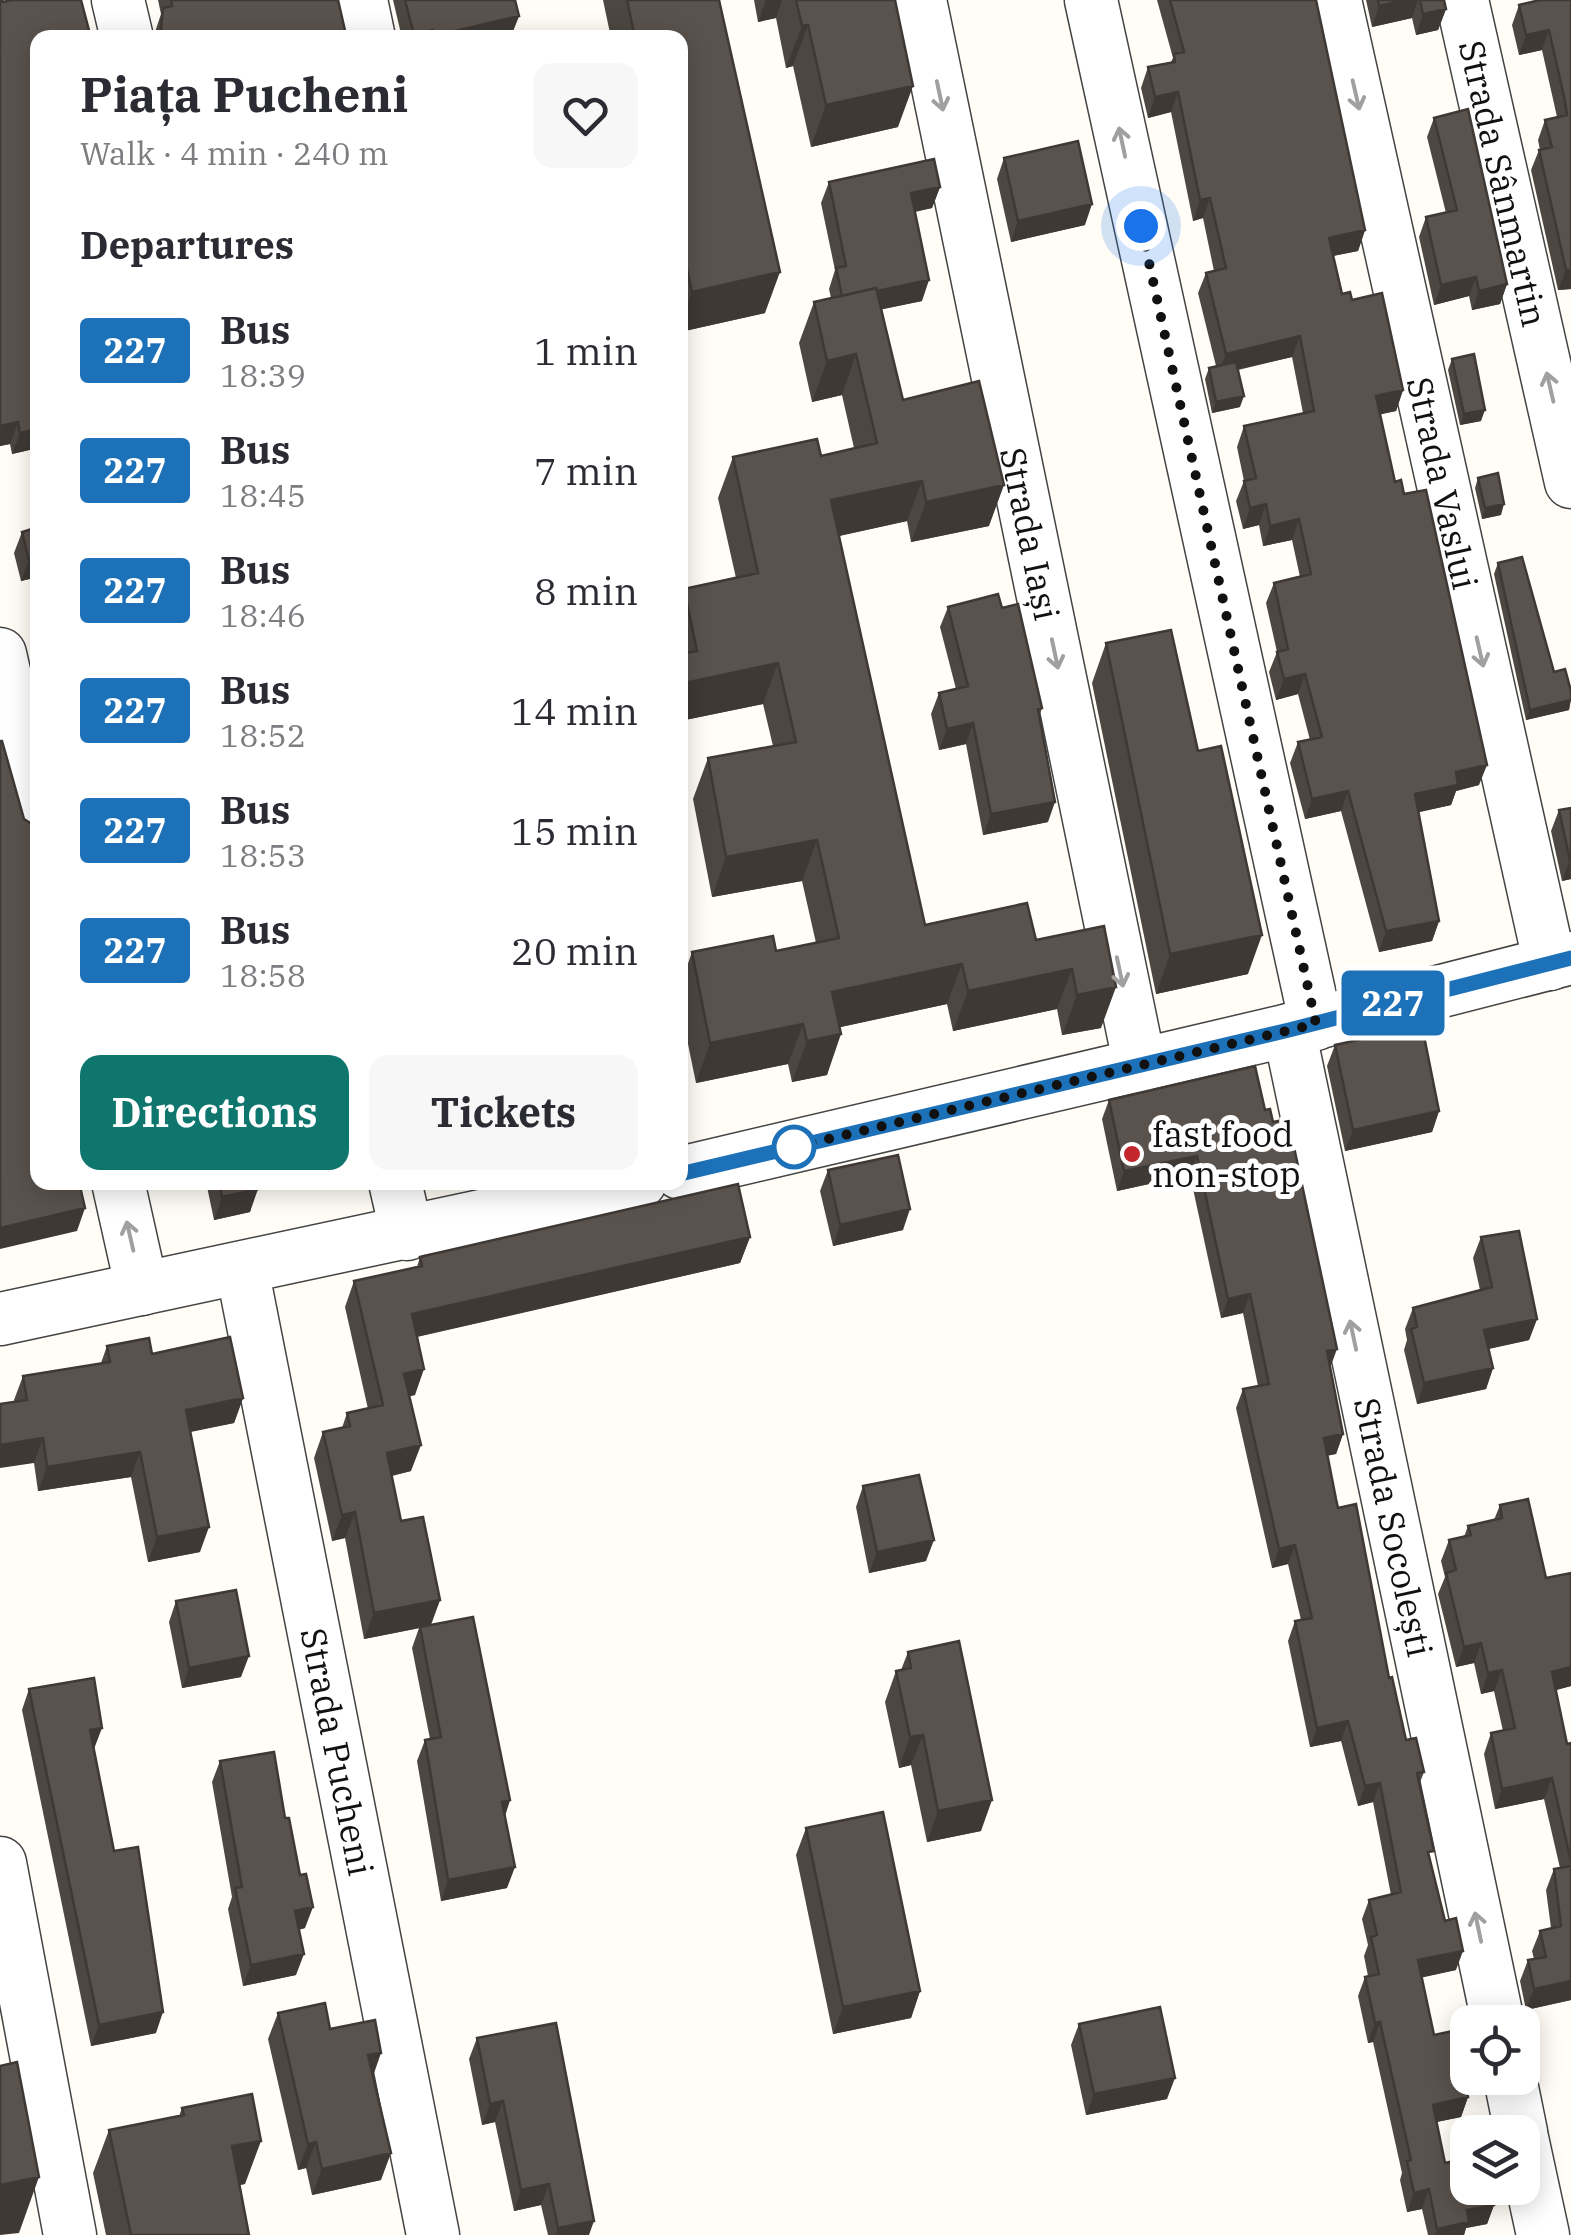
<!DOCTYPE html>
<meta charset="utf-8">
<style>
:root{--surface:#fff;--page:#f7f7f7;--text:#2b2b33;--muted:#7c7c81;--accent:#0f766e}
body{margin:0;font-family:"IBM Plex Serif",serif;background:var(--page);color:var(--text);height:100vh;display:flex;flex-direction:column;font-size:38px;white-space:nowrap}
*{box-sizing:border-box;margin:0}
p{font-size:32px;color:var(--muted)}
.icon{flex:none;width:55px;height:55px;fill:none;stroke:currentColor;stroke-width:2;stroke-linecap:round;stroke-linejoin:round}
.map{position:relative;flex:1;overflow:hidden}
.panel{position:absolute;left:30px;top:30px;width:658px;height:1160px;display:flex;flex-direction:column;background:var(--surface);border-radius:20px;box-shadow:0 5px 25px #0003}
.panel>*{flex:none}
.badge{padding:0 20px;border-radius:8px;font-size:35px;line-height:65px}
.buttons{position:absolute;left:1450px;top:2005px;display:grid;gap:20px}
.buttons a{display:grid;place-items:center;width:90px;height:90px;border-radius:20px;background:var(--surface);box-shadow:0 5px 25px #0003;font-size:50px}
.you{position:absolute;width:50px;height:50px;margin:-25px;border:8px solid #fff;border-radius:50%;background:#1a73e8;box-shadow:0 0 0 15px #1a73e833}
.map>.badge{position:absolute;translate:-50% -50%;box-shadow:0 0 0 5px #fff}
h2{padding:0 50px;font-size:38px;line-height:90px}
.round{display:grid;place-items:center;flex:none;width:105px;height:105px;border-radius:20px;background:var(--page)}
.headline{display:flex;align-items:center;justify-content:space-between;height:170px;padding:0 50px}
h1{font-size:48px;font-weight:700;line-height:75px}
.cta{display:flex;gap:20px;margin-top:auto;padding:20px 50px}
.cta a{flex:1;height:115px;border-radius:20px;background:var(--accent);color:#fff;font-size:40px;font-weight:700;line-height:115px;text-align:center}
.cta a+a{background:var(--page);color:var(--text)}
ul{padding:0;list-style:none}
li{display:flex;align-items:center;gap:30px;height:120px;padding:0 50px}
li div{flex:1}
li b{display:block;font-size:38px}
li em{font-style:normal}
li .badge{min-width:110px;font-weight:700;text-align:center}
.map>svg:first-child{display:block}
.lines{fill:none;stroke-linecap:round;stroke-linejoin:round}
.minor-casing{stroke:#444;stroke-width:55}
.minor{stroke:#fff;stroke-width:52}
.wall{fill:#4d4742}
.shaded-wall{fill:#3f3936}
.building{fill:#5a524d;stroke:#3f3936;stroke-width:2.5}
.oneway{stroke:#a0a0a0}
.line-casing{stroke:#fff;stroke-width:22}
.line{stroke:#1d71b8;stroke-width:15}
.walk{stroke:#111;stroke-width:10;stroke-dasharray:0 18}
.stop-dot{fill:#fff;stroke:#1d71b8;stroke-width:5}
.poi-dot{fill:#c4262e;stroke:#fff;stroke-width:4}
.labels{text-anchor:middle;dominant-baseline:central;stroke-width:10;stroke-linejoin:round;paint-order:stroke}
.street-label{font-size:35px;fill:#111;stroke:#fff}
.poi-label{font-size:35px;fill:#111;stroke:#fff;text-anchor:start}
</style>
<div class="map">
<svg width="1571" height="2235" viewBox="0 0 1571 2235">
<rect width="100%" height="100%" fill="#fffdf5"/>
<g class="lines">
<g class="minor-casing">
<g id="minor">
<path d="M118 0 127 38"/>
<path d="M361 0 369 38"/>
<path id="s1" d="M920 0 1140 1066"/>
<path d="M1091 0 1316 1024"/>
<path id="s2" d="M1335 0 1550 964"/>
<path id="s3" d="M1462 0 1571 482"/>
<path d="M0 654 38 822"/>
<path id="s4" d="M1289 1030 1498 2022"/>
<path d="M680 1173 1289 1030 1571 958"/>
<path d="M118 1182 142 1289"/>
<path d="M395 1182 407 1234"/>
<path id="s5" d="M242 1269 433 2235"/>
<path d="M0 1319 640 1182"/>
<path d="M0 1863 70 2235"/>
<path d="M1510 2078 1521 2132"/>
<path d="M1522 2138 1543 2235"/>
</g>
</g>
<use href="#minor" class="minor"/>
</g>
<path class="wall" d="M0 0 38 38V448L12 454 10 444 0 446Z
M158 0H338L346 35 345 38H155L156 29 161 14Z
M393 0H515L519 16 511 36 506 38H402Z
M603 0H719L765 313 680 332V38H611Z
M754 0H895L898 127 811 147 793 66 786 68 776 18 758 22Z
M1157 0H1316L1365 230 1358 251 1333 256 1342 294 1352 300 1403 390 1396 411 1380 414 1395 482 1479 785 1456 791 1451 805 1418 812 1439 921 1432 941 1379 952 1341 811 1305 819 1290 763 1298 742 1310 740 1298 694 1276 700 1269 672 1277 652 1266 603 1274 583 1300 577 1292 540 1263 546 1259 525 1243 529 1236 501 1244 481 1237 447 1244 426 1303 413 1292 357 1238 370 1240 407 1212 413 1205 379 1209 368 1216 366 1198 293 1206 273 1214 271 1203 218 1193 221 1171 112 1148 118 1141 88 1148 67 1171 62 1173 58Z
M1366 0H1444L1446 9 1438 30 1416 35 1412 18 1372 27Z
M1571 0V289L1558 290 1531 170 1539 150H1540L1538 140 1545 120 1557 117 1542 50 1519 55 1512 25 1519 5Z
M1434 118 1507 284 1500 304 1472 310 1469 296 1434 305 1419 237 1426 217 1446 213 1427 137Z
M1004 158 1085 225 1011 242 997 179Z
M829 182 940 187 932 208 915 212 922 301 882 309 903 400 989 526 911 542 907 521 839 536 925 925 1036 940 1104 926 1101 1028 1062 1035 1057 1009 953 1031 947 1004 840 1027 827 1075 792 1082 788 1064 696 1083 680 1005V986L692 952 776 951 816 943 802 881 712 897 693 799 708 758 773 746 763 704 680 721V599L684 589 736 578 718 498 733 457 821 456 854 448 842 395 812 402 799 343 814 302 831 298 829 289 835 270 821 203Z
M1452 359 1481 421 1460 425 1448 370Z
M1478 478 1501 515 1482 519 1475 488Z
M22 532 38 577 21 581 14 553Z
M1498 563 1554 672 1571 691 1569 710 1526 720 1494 574Z
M948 607 1042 708 1039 717 1048 822 983 835 966 744 939 750 931 714 939 693 956 689 940 627Z
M1106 643 1198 751 1248 974 1156 994 1092 683Z
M1571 808V879L1562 881 1551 831 1559 810Z
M1335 1045 1439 1111 1432 1132 1345 1151 1327 1066Z
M1109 1100 1265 1110 1330 1367 1343 1434 1336 1454 1327 1455 1336 1499 1406 1740 1424 1772 1419 1785 1430 1861 1456 1970 1422 1977 1434 2035 1468 2097 1461 2117 1437 2122 1445 2163 1494 2205 1487 2224 1466 2228 1464 2235H1428L1422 2209 1407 2212 1400 2180 1402 2173 1373 2042 1368 2043 1358 1996 1365 1977 1368 1976 1364 1956 1368 1945 1362 1919 1369 1900 1391 1895 1373 1802 1358 1806 1341 1741 1310 1747 1288 1641 1295 1621 1301 1620 1288 1564 1272 1568 1236 1408 1243 1389 1258 1386 1243 1313 1221 1318 1190 1175 1117 1191 1102 1119Z
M828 1170 903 1230 833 1246 820 1191Z
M206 1182H256L250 1212 214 1220Z
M750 1237 740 1263 417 1337 415 1395 409 1396 411 1471 392 1476 401 1521 440 1600 431 1625 510 1800 505 1816 507 1888 441 1901 417 1761 425 1740 430 1739 412 1648 419 1628 364 1639 345 1538 332 1541 314 1458 323 1432 342 1428 347 1413 368 1409 345 1307 354 1281 417 1267 420 1257Z
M1481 1237 1537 1319 1529 1340 1489 1349 1493 1368 1486 1389 1417 1404 1404 1350 1407 1340 1405 1329 1413 1308 1480 1290 1473 1258Z
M107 1346 152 1354 243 1398 234 1423 191 1432 200 1552 148 1562 131 1477 38 1491 34 1463 14 1400 23 1376 101 1363Z
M863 1486 926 1561 869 1573 856 1507Z
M1500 1505 1546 1578 1571 1573V1686L1556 1690 1567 1744 1571 1743V2000L1526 2010 1520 1981 1528 1960 1534 1959 1532 1951 1540 1931 1551 1928 1546 1890 1554 1869 1560 1868 1544 1799 1495 1809 1484 1754 1491 1733 1503 1731 1494 1691 1481 1694 1474 1663 1456 1667 1438 1594 1445 1577 1441 1561 1449 1540 1464 1537 1468 1526 1494 1520Z
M176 1601 241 1677 182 1688 169 1622Z
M908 1652 981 1831 927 1842 911 1765 899 1768 885 1702 896 1671 901 1670Z
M29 1689 94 1749 114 1851 156 2033 91 2046 22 1710Z
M220 1761 305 1928 299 1930 296 1975 243 1986 228 1909 232 1897 212 1782Z
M806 1828 920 1991 911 2018 833 2034 796 1855Z
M278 2013 330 2029 373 2075 381 2180 312 2195 306 2168 298 2170 268 2039Z
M1079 2024 1167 2099 1086 2115 1071 2045Z
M477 2038 589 2235H548L541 2205 514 2211 495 2122 482 2125 469 2059Z
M182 2108 245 2184 239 2185 249 2235H106L93 2173 109 2130 179 2116Z"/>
<path class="shaded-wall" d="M766 0H782L776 18 758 22Z
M1405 0H1418L1412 18 1372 27 1379 6Z
M1446 9 1438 30 1416 35 1423 14Z
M519 16 511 36 433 38 434 36Z
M808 25 793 66 786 68 802 26Z
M433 30 431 38H413L414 35Z
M1549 30 1542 50 1519 55 1526 35Z
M913 86 898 127 811 147 826 105Z
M1178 92 1171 112 1148 118 1155 97Z
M940 187 932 208 903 214 911 193Z
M1210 198 1203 218 1193 221 1200 200Z
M1092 204 1085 225 1011 242 1018 221Z
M1365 230 1358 251 1322 258 1329 238Z
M1566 270H1571V289L1558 290Z
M780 272 765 313 680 332V324L692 292Z
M1476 277 1469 296 1434 305 1441 285Z
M929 280 922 301 836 319 843 298Z
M1507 284 1500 304 1472 310 1479 291Z
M1300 336 1292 357 1218 374 1226 354Z
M856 354 842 395 812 402 827 361Z
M1403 390 1396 411 1369 417 1376 396Z
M1244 396 1240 407 1212 413 1216 402Z
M1485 410 1481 421 1460 425 1464 414Z
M18 422 10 444 0 446V426Z
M38 429V448L12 454 20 433Z
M922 481 907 521 816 541 831 500Z
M1004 485 989 526 911 542 926 502Z
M1266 504 1259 525 1243 529 1250 508Z
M1504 504 1501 515 1482 519 1485 508Z
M1299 519 1292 540 1263 546 1270 526Z
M38 557V577L21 581 29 560Z
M778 663 763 704 680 721V684Z
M1305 674 1298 694 1276 700 1284 679Z
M1571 700 1569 710 1526 720 1530 710Z
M973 723 966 744 939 750 947 729Z
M1487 765 1479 785 1456 791 1451 805 1407 815 1415 794 1456 772Z
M1348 791 1341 811 1305 819 1312 799Z
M1055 802 1048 822 983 835 991 814Z
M817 840 802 881 712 897 726 857Z
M1570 860 1571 879 1562 881Z
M1439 921 1432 941 1379 952 1386 931Z
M1262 935 1248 974 1156 994 1170 954Z
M962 964 947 1004 818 1032 832 992Z
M1072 969 1057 1009 953 1031 968 991Z
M1116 987 1101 1028 1062 1035 1077 995Z
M803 1024 788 1064 696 1083 710 1043Z
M841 1034 827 1075 792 1082 807 1041Z
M1439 1111 1432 1132 1345 1151 1353 1130Z
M1197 1156 1190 1175 1117 1191 1124 1171Z
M152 1182H176L150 1188Z
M258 1189 250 1212 214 1220 222 1197Z
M85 1208 77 1231 0 1249V1228Z
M910 1209 903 1230 833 1246 840 1225Z
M750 1237 740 1263 402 1340 412 1314Z
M1250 1294 1243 1313 1221 1318 1228 1299Z
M1537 1319 1529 1340 1477 1351 1484 1330Z
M1337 1349 1330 1368 1327 1351Z
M1493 1368 1486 1389 1417 1404 1424 1383Z
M424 1369 415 1395 394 1400 404 1374Z
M243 1398 234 1423 177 1434 186 1410Z
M1343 1434 1336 1454 1317 1458 1324 1438Z
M43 1438 34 1463 0 1468V1445Z
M421 1445 411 1471 377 1479 387 1453Z
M140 1452 131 1477 38 1491 47 1467Z
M355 1512 345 1538 332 1541 342 1515Z
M209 1527 200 1552 148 1562 157 1537Z
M934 1540 926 1561 869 1573 877 1552Z
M1295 1545 1288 1564 1272 1568 1279 1549Z
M440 1600 430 1626 364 1639 374 1613Z
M1481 1643 1474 1663 1456 1667 1464 1647Z
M249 1656 241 1677 182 1688 189 1668Z
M1571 1667V1686L1545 1693 1552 1672Z
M1502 1670 1494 1691 1481 1694 1488 1673Z
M1348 1721 1341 1741 1310 1747 1317 1728Z
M102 1728 94 1749 90 1730Z
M923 1735 911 1765 899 1768 910 1737Z
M1552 1778 1544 1799 1495 1809 1502 1789Z
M1380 1783 1373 1802 1358 1806 1365 1786Z
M510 1800 503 1821 502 1802Z
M992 1800 981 1831 927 1842 938 1811Z
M515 1867 507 1888 441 1901 448 1880Z
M313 1907 305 1928 287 1932 295 1911Z
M1463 1951 1456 1970 1411 1980 1418 1960Z
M304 1954 296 1975 243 1986 251 1965Z
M1571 1981V2000L1526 2010 1534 1989Z
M920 1991 911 2018 833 2034 843 2007Z
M163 2012 156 2033 91 2046 99 2025Z
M1380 2022 1373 2042 1368 2043 1375 2023Z
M381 2053 372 2079 368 2055Z
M1175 2078 1167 2099 1086 2115 1094 2094Z
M1468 2097 1461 2117 1426 2124 1433 2105Z
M503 2101 495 2122 482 2125 490 2104Z
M261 2141 245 2184 216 2189 232 2146Z
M316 2142 306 2168 298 2170 308 2144Z
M391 2153 381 2180 312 2195 322 2169Z
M39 2177 19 2233 0 2235V2185Z
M549 2184 541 2205 514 2211 521 2190Z
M1429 2189 1422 2209 1407 2212 1414 2193Z
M1494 2205 1487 2224 1466 2228 1464 2235H1435L1437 2229 1467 2210Z
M594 2221 589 2235H556L558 2228Z"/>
<path class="building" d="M0 0H2L3 2 11 0H81L91 38H38V429L20 433 18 422 0 426Z
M171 0H338L346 35 336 38H163L161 30 163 8 172 6Z
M405 0H515L519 16 434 36 433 30 414 35Z
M627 0H719L780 272 692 292 680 238V38H635Z
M796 0H895L913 86 826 105 808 25 802 26Z
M1170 0H1316L1365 230 1329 238 1342 294 1350 292 1352 300 1382 293 1403 390 1376 396 1395 482 1401 480 1404 494 1426 490 1487 765 1456 772 1458 785 1415 794 1439 921 1386 931 1348 791 1312 799 1298 742 1322 737 1305 674 1284 679 1277 652 1288 649 1274 583 1311 574 1299 519 1270 526 1266 504 1250 508 1244 481 1256 478 1244 426 1314 411 1300 336 1226 354 1206 273 1226 268 1210 198 1200 200 1178 92 1155 97 1148 67 1175 62 1174 54 1184 52Z
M1378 0H1405L1379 6Z
M1420 0H1444L1446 9 1423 14Z
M1540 0H1571V270H1566L1539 150 1552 147 1545 120 1567 115 1565 101 1549 30 1526 35 1519 5Z
M1468 109 1507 284 1479 291 1476 277 1441 285 1426 217 1457 210 1434 118Z
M1078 141 1092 204 1018 221 1004 158Z
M934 159 940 187 911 193 929 280 877 291 876 288 842 296 836 268 846 266 829 182Z
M876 288 903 400 979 381 1004 485 926 502 922 481 831 500 925 925 1027 903 1036 940 1104 926 1116 987 1077 995 1072 969 968 991 962 964 832 992 841 1034 807 1041 803 1024 710 1043 692 952 773 936 776 951 839 938 817 840 726 857 708 758 796 742 778 663 680 684V654L697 651 684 589 758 573 733 457 817 439 821 456 877 443 856 354 827 361 814 302Z
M1474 354 1485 410 1464 414 1452 359Z
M1236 362 1244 396 1216 402 1209 368Z
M1498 473 1504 504 1485 508 1478 478Z
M38 527V557L29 560 22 532Z
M1522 557 1554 672 1565 669 1571 691V700L1530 710 1498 563Z
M998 594 1002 608 1018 604 1042 708 1038 709 1055 802 991 814 973 723 947 729 939 693 968 686 948 607Z
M1171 630 1198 751 1221 746 1262 935 1170 954 1106 643Z
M0 741H2L24 819 38 828V875H35L38 884V1182H79L85 1208 0 1228Z
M1571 808V860H1570L1559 810Z
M1422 1026 1439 1111 1353 1130 1335 1045Z
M1255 1066 1265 1110 1270 1109 1273 1122 1288 1119 1337 1349 1327 1351 1343 1434 1324 1438 1336 1499 1338 1508 1356 1504 1389 1678 1392 1677 1406 1740 1416 1738 1424 1772 1417 1773 1434 1851 1428 1852 1445 1921 1456 1918 1463 1951 1418 1960 1434 2035 1453 2031 1468 2097 1433 2105 1445 2163 1468 2158V2188H1490L1494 2205 1467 2210 1469 2222 1437 2229 1429 2189 1414 2193 1407 2161 1411 2160 1380 2022 1375 2023 1365 1977 1379 1974 1371 1937 1377 1935 1369 1900 1401 1892 1380 1783 1365 1786 1348 1721 1317 1728 1295 1621 1312 1618 1295 1545 1279 1549 1243 1389 1269 1384 1250 1294 1228 1299 1197 1156 1124 1171 1109 1100Z
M898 1155 910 1209 840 1225 828 1170Z
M219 1182H256L258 1189 222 1197Z
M738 1184 750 1237 412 1314 424 1369 404 1374 421 1445 387 1453 401 1521 423 1517 440 1600 374 1613 355 1512 342 1515 323 1432 350 1426 347 1413 383 1405 354 1281 422 1266 420 1257Z
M1519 1231 1537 1319 1484 1330 1493 1368 1424 1383 1411 1329 1417 1327 1413 1308 1492 1287 1481 1237Z
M230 1337 243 1398 186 1410 209 1527 157 1537 140 1452 47 1467 43 1438 0 1445V1404L27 1400 23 1376 110 1362 107 1346 149 1338 152 1354Z
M919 1475 934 1540 877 1552 863 1486Z
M1528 1499 1546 1578 1571 1573V1667L1552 1672 1567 1744 1571 1743V1862L1552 1778 1502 1789 1491 1733 1515 1728 1502 1670 1488 1673 1481 1643 1464 1647 1446 1573 1456 1570 1449 1540 1471 1535 1468 1526 1502 1518 1500 1505Z
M236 1590 249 1656 189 1668 176 1601Z
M473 1617 510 1800 502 1802 515 1867 448 1880 425 1740 441 1737 420 1627Z
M959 1641 992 1800 938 1811 923 1735 910 1737 896 1671 911 1668 908 1652Z
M94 1678 102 1728 90 1730 114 1851 138 1847 163 2012 99 2025 29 1689Z
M274 1752 285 1818H289L300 1875 306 1874 313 1907 295 1911 304 1954 251 1965 235 1888 242 1887 220 1761Z
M883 1812 920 1991 843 2007 806 1828Z
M1571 1866V1981L1534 1989 1528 1960 1546 1957 1540 1931 1561 1926 1554 1869Z
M325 2003 330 2029 375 2020 381 2053 368 2055 391 2153 322 2169 316 2142 308 2144 278 2013Z
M1160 2007 1175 2078 1094 2094 1079 2024Z
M556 2023 594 2221 558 2228 549 2184 521 2190 503 2101 490 2104 477 2038Z
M17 2062 39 2177 0 2185V2066Z
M252 2094 261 2141 232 2146 249 2235H131L109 2130 184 2115 182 2108Z"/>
<defs><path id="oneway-shaft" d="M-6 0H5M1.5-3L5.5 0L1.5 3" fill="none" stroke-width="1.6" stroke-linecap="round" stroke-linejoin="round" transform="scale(2.5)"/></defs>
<g class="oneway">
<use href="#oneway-shaft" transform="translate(1356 95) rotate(77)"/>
<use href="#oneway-shaft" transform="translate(940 96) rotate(78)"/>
<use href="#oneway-shaft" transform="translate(1122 142) rotate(-102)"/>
<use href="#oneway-shaft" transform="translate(1550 387) rotate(-103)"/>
<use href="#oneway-shaft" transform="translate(1480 652) rotate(77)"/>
<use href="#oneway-shaft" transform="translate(1055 654) rotate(78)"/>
<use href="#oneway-shaft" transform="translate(1120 972) rotate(78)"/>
<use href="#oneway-shaft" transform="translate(130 1236) rotate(-103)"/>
<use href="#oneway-shaft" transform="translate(1353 1335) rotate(-102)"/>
<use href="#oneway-shaft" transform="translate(1478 1927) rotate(-102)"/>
</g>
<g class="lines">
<g class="line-casing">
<path id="line" d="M680 1174 1289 1030 1571 958"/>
</g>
<use href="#line" class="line"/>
<path class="walk" d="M794 1147 1316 1024 1141 226"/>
</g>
<circle class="stop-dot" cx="794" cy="1147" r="20"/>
<circle class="poi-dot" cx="1132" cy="1154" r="10"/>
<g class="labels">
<g class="street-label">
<text stroke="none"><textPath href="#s3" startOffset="188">Strada Sânmartin</textPath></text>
<text stroke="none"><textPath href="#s2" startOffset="495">Strada Vaslui</textPath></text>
<text stroke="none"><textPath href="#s1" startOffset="545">Strada Iași</textPath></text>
<text stroke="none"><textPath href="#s4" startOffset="508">Strada Socolești</textPath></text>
<text stroke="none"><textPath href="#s5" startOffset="492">Strada Pucheni</textPath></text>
</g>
<g class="poi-label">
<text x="1152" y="1134">fast food<tspan x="1152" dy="40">non-stop</tspan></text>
</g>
</g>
</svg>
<div class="buttons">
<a><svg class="icon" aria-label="locate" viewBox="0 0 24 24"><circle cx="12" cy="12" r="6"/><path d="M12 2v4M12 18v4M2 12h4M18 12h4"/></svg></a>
<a><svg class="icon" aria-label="layers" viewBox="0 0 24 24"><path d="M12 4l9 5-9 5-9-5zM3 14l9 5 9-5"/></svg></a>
</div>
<div class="you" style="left:1141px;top:226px"></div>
<b class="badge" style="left:1393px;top:1003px;background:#1d71b8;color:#fff">227</b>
<section class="panel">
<div class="headline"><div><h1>Piața Pucheni</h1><p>Walk · 4 min · 240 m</p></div><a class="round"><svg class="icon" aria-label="heart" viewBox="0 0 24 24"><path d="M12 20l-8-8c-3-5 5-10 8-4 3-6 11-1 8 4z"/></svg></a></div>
<h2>Departures</h2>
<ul>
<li><span class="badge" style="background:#1d71b8;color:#fff">227</span><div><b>Bus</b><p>18:39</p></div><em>1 min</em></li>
<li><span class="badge" style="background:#1d71b8;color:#fff">227</span><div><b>Bus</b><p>18:45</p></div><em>7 min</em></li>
<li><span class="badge" style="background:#1d71b8;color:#fff">227</span><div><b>Bus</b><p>18:46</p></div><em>8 min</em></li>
<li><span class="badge" style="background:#1d71b8;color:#fff">227</span><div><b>Bus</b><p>18:52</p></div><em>14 min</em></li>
<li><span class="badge" style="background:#1d71b8;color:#fff">227</span><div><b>Bus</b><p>18:53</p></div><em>15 min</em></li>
<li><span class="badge" style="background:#1d71b8;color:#fff">227</span><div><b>Bus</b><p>18:58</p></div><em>20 min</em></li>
</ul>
<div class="cta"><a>Directions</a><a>Tickets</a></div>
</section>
</div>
